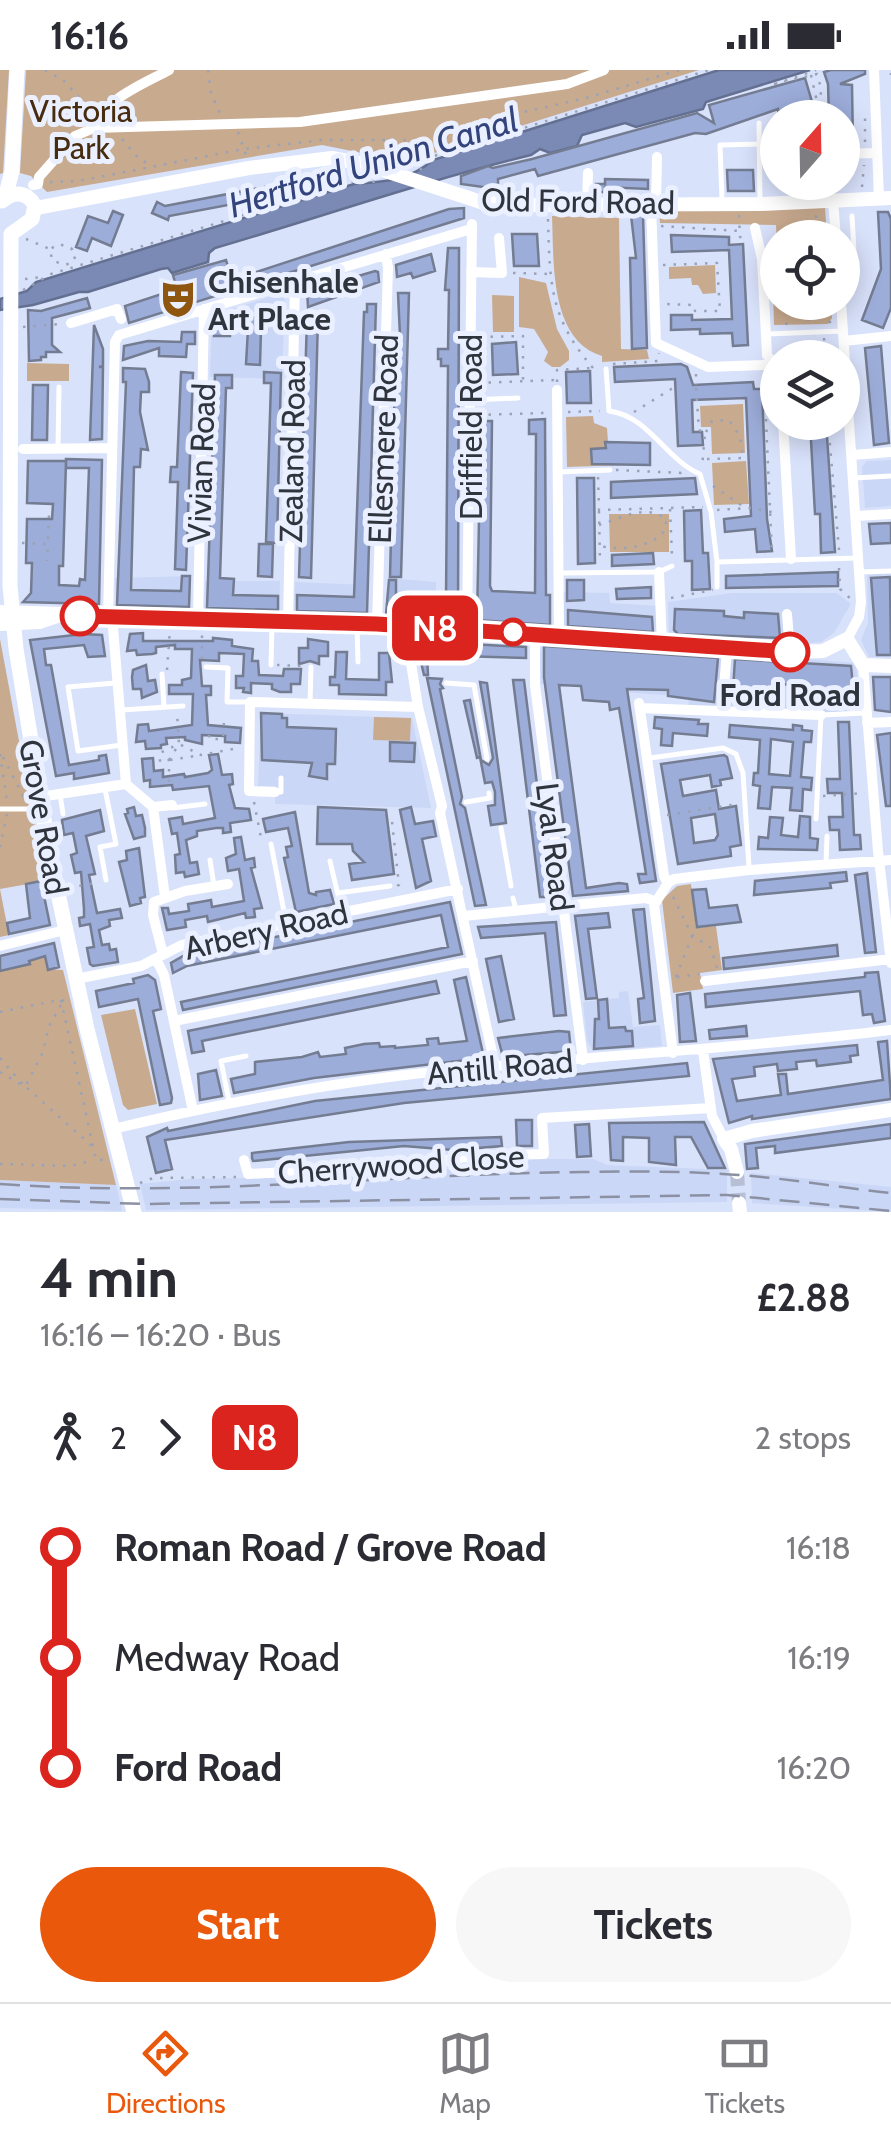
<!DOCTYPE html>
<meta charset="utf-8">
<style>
:root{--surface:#fff;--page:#f7f7f7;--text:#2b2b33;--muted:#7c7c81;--line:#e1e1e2;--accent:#ea580c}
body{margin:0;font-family:Cabin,sans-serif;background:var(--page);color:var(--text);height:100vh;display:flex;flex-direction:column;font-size:38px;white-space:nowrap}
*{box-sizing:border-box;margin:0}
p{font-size:32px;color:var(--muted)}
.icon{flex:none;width:55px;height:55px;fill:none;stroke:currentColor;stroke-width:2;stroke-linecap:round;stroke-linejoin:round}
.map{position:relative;height:1142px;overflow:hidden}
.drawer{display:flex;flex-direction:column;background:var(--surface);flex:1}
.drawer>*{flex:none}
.badge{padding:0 20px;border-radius:15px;font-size:35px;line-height:65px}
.needle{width:65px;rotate:20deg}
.fabs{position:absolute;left:760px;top:30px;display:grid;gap:20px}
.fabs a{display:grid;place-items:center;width:100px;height:100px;border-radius:50%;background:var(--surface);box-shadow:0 5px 25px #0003;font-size:50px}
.map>.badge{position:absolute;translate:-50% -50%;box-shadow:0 0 0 5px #fff}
.legs{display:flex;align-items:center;gap:15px;height:110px;padding:0 40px;font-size:32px}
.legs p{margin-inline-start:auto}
.overview{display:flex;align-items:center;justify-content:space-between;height:170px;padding:0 40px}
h1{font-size:55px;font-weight:700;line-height:75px}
.cta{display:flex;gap:20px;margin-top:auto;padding:20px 40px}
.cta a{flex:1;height:115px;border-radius:60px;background:var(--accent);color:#fff;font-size:40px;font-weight:700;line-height:115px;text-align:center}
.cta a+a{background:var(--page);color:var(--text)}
ul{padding:0 40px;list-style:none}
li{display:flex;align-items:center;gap:35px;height:110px;font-size:38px}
li i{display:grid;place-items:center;width:15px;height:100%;margin:0 12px;background:currentColor}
li i::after{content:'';width:25px;height:25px;margin:-12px;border:8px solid;border-radius:50%;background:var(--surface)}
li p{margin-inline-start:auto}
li:first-child i{background:linear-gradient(#0000 50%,currentColor 0)}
li:last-child i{background:linear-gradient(currentColor 50%,#0000 0)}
.status{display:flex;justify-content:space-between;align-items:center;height:70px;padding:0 50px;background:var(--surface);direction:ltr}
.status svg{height:28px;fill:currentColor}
.menu{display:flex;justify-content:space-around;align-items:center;height:140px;border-top:2px solid var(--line);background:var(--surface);font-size:28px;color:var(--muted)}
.menu a{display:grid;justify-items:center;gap:5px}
.menu .selected{color:var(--accent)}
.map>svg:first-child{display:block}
.built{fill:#cbd7f7}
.green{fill:#c8aa8f}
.water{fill:#7a8ab5;stroke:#647091;stroke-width:2.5}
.building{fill:#9dadda;stroke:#747c92;stroke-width:2.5;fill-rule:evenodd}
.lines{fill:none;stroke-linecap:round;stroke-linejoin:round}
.secondary-tunnel{stroke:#b7bfd5;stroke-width:14;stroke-dasharray:14 7;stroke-linecap:butt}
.path{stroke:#9ba2b5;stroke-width:2.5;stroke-dasharray:2.5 8;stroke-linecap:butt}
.lane{stroke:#fff;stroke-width:5}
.street{stroke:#fff;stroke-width:10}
.secondary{stroke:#fff;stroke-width:14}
.primary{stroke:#fff;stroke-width:15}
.rail{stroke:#8b91a3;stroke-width:2.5;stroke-dasharray:20 10;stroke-linecap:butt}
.line-1-casing{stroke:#fff;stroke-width:22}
.line-1{stroke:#dc241f;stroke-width:15}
.stop-1-dot{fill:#fff;stroke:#dc241f;stroke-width:5}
.labels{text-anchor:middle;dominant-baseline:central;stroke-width:10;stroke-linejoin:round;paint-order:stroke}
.park-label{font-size:32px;fill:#482c0f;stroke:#eaf0ff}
.street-label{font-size:32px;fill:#30343d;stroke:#eaf0ff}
.poi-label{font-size:32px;font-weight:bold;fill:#30343d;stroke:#eaf0ff;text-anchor:start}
.stop-label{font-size:32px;font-weight:bold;fill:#30343d;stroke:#eaf0ff}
.water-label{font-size:35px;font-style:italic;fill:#33447c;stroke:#eaf0ff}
</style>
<div class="status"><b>16:16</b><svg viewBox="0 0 49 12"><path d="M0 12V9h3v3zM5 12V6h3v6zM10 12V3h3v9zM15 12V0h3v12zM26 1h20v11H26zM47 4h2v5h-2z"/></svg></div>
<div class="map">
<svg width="891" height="1142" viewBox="0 0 891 1142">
<rect width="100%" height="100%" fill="#d9e2fb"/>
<path class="built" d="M282 223 285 226 282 309 210 307 212 245Z
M891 390V436L865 438 862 397 867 391Z
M891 503V587H869L861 570 868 553 867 505Z
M191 506 189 541 116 538 115 508Z
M388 508 436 512V524L461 525 459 551 385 546Z
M205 511H280L279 544 204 542Z
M295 512 368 515 367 546 294 544Z
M563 522 609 523 610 533 658 536 655 566 564 560Z
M732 523H837L851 534 834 563 821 572 784 575 669 568 668 532Z
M543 569 856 593 860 640 820 643 689 637 688 627 610 621 608 632 583 630 581 616 541 614 540 585Z
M261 643 412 648 431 738 275 734V716H258Z
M628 921 633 957 660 955 662 976 593 981 587 971 583 932 619 928V922Z
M494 1089H593L607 1095 730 1100 727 1103V1132L146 1140 140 1114 189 1109 324 1107 464 1098 470 1090Z
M751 1103 891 1117V1142L752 1133Z
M0 1110 116 1115 122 1141 0 1138Z"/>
<path class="green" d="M0 0H9L3 103 0 104Z
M26 0H699L393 96 387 88 322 75 47 122 31 106 20 103Z
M825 137 827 167 778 168 777 179 776 155 660 153 659 138Z
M552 146 619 148 621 279 647 280 649 289 602 292V286C549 270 554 191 552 146Z
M777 179 778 232 831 233 832 248 828 254 774 255 772 185Z
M715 195 716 223 703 224 698 215H692L691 208 669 209V197Z
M519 207 546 213 557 259 569 281V290L560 297H552L544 291 548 282 534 259 519 257Z
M492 225 514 226V262H493Z
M27 293 69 294V311H27Z
M743 334 745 383 712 384 711 357H701L700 336Z
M593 346 594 353 607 358 608 372H624L625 395 567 397 566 347Z
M746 391 749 434 714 435 712 393Z
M609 444H669V482H610Z
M0 569 45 811 0 819 9 865 0 867Z
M374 647 411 648 410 671 373 670Z
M691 814 696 858 716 856 722 900 700 903 703 919 673 923 662 830 677 816Z
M42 876 48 899 63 900 116 1115 0 1110V901L2 897 8 900 29 894V891L39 884 37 877Z
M135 939 157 1034 128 1040 123 1035 101 945Z"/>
<path class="water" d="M719 0H810L706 32 703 39 636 57 625 53 582 65 577 76 550 83 540 79 531 85C424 111 321 147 215 178L209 183 208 192 172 203 168 198 161 199 88 222H79L33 235 0 240V229L27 221 36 212 354 114C384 112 409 111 433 90Z"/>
<path class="building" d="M831 0H865V4L840 14 852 15 853 75H842V48H829L828 14 824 2Z
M805 8 812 32 793 38 796 48H779L778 39 706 64 695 63 538 106 535 99 498 109V119L461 114V106L488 96 493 98 532 89 697 43 714 53 709 35Z
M727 100H753L754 121H728Z
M317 107 319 118 169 146 168 150 152 143 157 132 165 136Z
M605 109 648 110V119L605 117V122H596V114H605Z
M464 138V148L129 253 125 236 177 219 173 205 226 190 232 210 449 139Z
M113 141 123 145 111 176 92 168 87 181 76 177 88 146 108 153Z
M878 142H888L891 149V238L883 258 862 250 881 199Z
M631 145H643L647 278 632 279 630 188H636Z
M512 164H537L539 196H514Z
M671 165 729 167V175L743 174 748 275 733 276 732 263 700 264V259L671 260V245H692V250L732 249 729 180 672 182Z
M448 178H459L458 549 386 544 389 510H396V524L446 528 448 296H441V289H438V279H448L449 220H445Z
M431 184 435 201 413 208 411 203 397 207 396 195Z
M375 201 378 202 379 212 308 237 307 221Z
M398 223H409L401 507H390L396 267 400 266Z
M87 228 90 238 52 248V275L60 282H46V287H41V290L29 291 28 240 41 241Z
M367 234H376L367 543 297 541V525L354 527 364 242H367Z
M215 246 267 248V260H261L260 295 246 294 248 259 230 258V266H214Z
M307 248H318L311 508 299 507Z
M94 255 103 279V296L99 297H103L102 369 90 370Z
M182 262H195V274H187L186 287 159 286V278L123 290 124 276 148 271 181 272Z
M516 272 518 304 493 305 492 274Z
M881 276 889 373 874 375 865 278Z
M681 294 687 297 693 315 753 312 754 319H762L767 449 772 481 757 482 755 459 725 462 724 449 751 446 746 328 692 330 693 362H702L703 375 678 376 675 309 615 312 614 297Z
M123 298 145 299 149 312V322H141L140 342 148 380 141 379 140 397H134L131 520 181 521 182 506H190L189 537 117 535 126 312H123Z
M590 301 591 333H567L566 302Z
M181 302 193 303 186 500 175 499 178 412H170L171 397H177Z
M264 302 281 303 277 473 266 472 271 313H264Z
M215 305H232V318H226L220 508 234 509 233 525 278 526V540L207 538Z
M33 315H48L47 370H32Z
M545 349 546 525H550V555L477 550 481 351H492L490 516 492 521 535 523 536 364H529V350Z
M810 352H826L835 482 821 483 820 444H815Z
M605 372 650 373V395L592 394 591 379 606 378Z
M66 389 102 390 99 534 23 532 31 523 32 493H26L27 449H52L53 434 27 433 28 391H66L63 496H59V515L79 516 80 509 85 510 89 398H66Z
M577 408H594L595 493 578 494Z
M695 408 697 424 611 428V412Z
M701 440 703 483H708L710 519 692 520V491H685L684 441Z
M891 453V473L871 474 869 454Z
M259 474H273L272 507 258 506Z
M653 483 654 494 612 496V485Z
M838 502V516L726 518V506Z
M890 507 891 585H877L871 508Z
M567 510H584V530L567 531Z
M651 517V528L617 529 616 519Z
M675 539 724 541V546L744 548V542L778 544 780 568 678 564 674 560Z
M568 540 652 547 653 562 568 556Z
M143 563V571H213V568L232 570V576L253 579 252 591H258L259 605 283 606 284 599H301L300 614H291V622H280L272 619V614L251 613V623L243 622 244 618H236V606H243L244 584 219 583V591L200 590 202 616H211V625H206L208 655 241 658 240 673 225 672V666L202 665V674L185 670V667L166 668 167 674 161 675V678L146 679 145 671 136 672 138 655 148 654 149 661 192 655 193 624H169V615H182V610L191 608 192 579H175V575L156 577V583L152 584 137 585 136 580 127 581 130 564Z
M83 564 102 565 105 586 88 587 84 575 44 579 46 595H51L69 695 99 690V686L106 685 109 703 74 709V703L56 706 30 570Z
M308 569 328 572V586H319V594L310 591 299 594V578H308Z
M416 571 526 577V588L427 585 428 605H424Z
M544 576 718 588 714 632 668 626V620L627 619 656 811 640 813 638 804H646L619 638 610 640 609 632 583 630 581 616 559 615 586 818 619 813 627 814 628 821 573 826 544 607Z
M336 582H347L346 609 379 610V583H389L392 612H386V625L339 624V615H330V607H335Z
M735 589 851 596 855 637 795 635V629H791L792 614 775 615V621L770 624 733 620Z
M146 595 148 611 155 610 157 622 142 628 141 619H133L132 607 133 600Z
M873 607H891V642L875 640Z
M427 608 442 609 440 614 443 618 440 619 462 727 460 734 465 738 486 835 475 836Z
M513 610H524L551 827H540Z
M480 612 487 613 506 753 491 755 488 736 495 735V722L492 712 485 713 480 687 477 688 464 631 470 630 481 690 489 695 493 688Z
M261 643 282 644V648H287V657L336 659 335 694H327V709L309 706 312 693 262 690Z
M655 647 699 650 698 654H708L707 666 673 663 672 676 661 675 662 659 654 658Z
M838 652H849L854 765H860L861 779 840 780 839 760H830L829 747H843L842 723H828L827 709H840Z
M730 655 793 660V655L802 656V660L812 661 811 672H804L801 707 812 708 811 720 803 719 802 741 790 740 792 718 772 717 770 739 758 738 760 716 753 715 754 703H758L760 670 729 667ZM771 669 793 672 790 706 769 704Z
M891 663V736H886L877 665Z
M390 672 415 673 414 692 390 691Z
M218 684 222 705 232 704 233 714 229 715 235 738 249 739 251 750 230 753 231 762 223 763V758H216L197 761V766L186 770 190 793 197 792 199 804 185 807 184 802 176 803 175 785 180 784 177 763 172 764 169 749 182 747 183 754 215 748 209 716 173 720 172 715 150 717V710L144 711 142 689 153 688 154 701 163 700V707L184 704 185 707 208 703 212 700 209 685Z
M724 685 727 687 732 708 720 710 721 715 712 717 710 705 680 710 683 726 716 720 719 739 736 736 741 775 730 777 731 786 678 794 661 694ZM715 744 718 765 715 770 694 773 691 748Z
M134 737 136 746 142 745 145 758V766L134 769 125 744 128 743 127 739Z
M318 737 386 740 394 804 352 810 349 794 364 792 353 781 352 774H317Z
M411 737 415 754 433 751 436 766 422 769 431 811 416 818 400 740Z
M100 740 104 761 86 766 95 804 89 805 97 843 120 839 122 848 109 850 110 856 99 860 102 875 109 874 110 880 116 879 118 892 93 896 90 894 87 878 94 877 90 854 80 856 79 848 84 847V839L81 802 75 803 71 785 77 783 73 763 64 765 62 750Z
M295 742 309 823 316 825V822L330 820 334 834 296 842 284 788 288 787 286 777 292 776 288 758 266 762 263 749Z
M800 746 810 747V768L818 769 817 780 758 779 759 767 768 768 770 747 783 748 781 765 798 767Z
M241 767 245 790 254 788 255 797 251 798 262 838 254 839 255 847 246 848 245 843 208 852 207 846 185 850 186 857 167 860 162 838H168L169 844 189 841 188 834 200 832 211 830 212 837 244 831 239 799 228 801 226 788 236 784 234 768Z
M139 778 145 827 140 828 141 833 130 836 119 792 127 790 126 781Z
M846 802 847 811 830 813 831 818 754 825 755 811Z
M867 803 876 882 865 883 855 805Z
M41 811 50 855 9 864 7 853 30 848 26 814Z
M706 819 709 838 737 835 741 852 697 857 692 820Z
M450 832 462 884 183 940 181 932 448 877 441 845 187 896 173 903 171 893 185 885Z
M644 839 655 951 640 953 638 929 644 928 633 840Z
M608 843 610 857 588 859 597 928 586 929 575 846Z
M556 852 566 945 554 946 545 863 481 868 478 857Z
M54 873 59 897 48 900 45 886 29 891 30 894 0 901V886Z
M837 875 838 886 724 899 723 888Z
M501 886 514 949 499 952 486 889Z
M878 902 885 951 874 953 872 944 863 945 860 921 706 937 705 924 865 907V903Z
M148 905 155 910 161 939 153 941 172 1028 171 1033 160 1035 138 929 99 937 96 921 134 913 133 909Z
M466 907 484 988 314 1008 234 1023 231 1009 255 1004V992L302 987 318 982 320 987 346 984 345 978 364 974 379 973 380 977 395 976V978L428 975 427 969 438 968 439 974 467 971 454 910Z
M436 911 439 923 202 971 204 981 192 983 188 961Z
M690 923 696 971 680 972 677 925Z
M607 929 609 958 625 957 626 961H632L633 976 594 979 595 949H599L598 930Z
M746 956 747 966 710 969 709 960Z
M559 961 569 962 571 981 503 987 498 968Z
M887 971 891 1029 752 1049V1046L729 1053 713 989 857 975 858 985 850 986 851 992 817 996 816 990 796 992 797 999 778 1001 777 994 754 997 755 1006 732 1009 737 1031 781 1025 778 1004H786L788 1024 883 1010 878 972Z
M687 993 689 1006 404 1033 165 1070 172 1099 156 1103 147 1067 167 1058 168 1061 315 1031Z
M216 1000 222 1026 200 1030 198 1004Z
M516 1050H532V1076H517Z
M704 1052 725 1098H708L691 1067H675L676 1095 649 1092V1068L623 1067V1091L611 1090 609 1053Z
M589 1054 591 1086 577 1087 575 1055Z
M891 1054V1068L775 1083V1076L756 1078 758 1098 747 1099 745 1074Z
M501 1067 502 1076 453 1080 404 1076 253 1091 252 1088V1083L349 1072Z"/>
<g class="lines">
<path class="secondary-tunnel" d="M737 1102 739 1133"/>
<path class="path" d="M45 0 63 10 92 41
M208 0 211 23 221 46
M891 3V5
M811 5 819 40
M774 14 817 4 821 18 820 48
M775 14 816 0
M238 62 247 88
M122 69 139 89 153 96
M865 72V45
M420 100 431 87 709 0
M50 112 78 111 244 79 322 70H439L493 49 586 28 679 0
M862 117 864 95
M739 145 740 167H745
M548 149C550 213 549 247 593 298H599
M661 156 739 161
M783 168C791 152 805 150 820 157L822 168
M810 168 817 143
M26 169 50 179 52 190 64 195 72 193 76 185 71 178 59 174 50 179
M663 195 717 193 720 241H695L694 235 666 234
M513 203 550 204
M25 209 41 207
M778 216V221
M23 220 51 204 355 111 379 112
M782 232C791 246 807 255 822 246L829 232
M804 232 831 253
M786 255 793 232
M23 257 60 254
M480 267 523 266V311
M824 268 825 288
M613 294 658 291 659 283
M696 304V315
M764 307 772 484
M557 312V300L592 298
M478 313 555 310
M696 318 699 360 705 363 702 398
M568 342 600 341
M634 342 673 318
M478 345 545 343
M828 352 839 480
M706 362 712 351 729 350 740 367 743 388
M707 389 745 388
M616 400 683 403
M598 407 599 440 703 437
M713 416 744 437
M670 439 672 486
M717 440 750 438 772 442
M599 441 600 493
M599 455C621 449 646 432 667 450L662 465C641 479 624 480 599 476
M48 469 49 445
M22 473 48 474 47 491
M839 498 840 519 852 530
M671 528 713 520
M202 589V562
M277 595 304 596
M167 600 170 559
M209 665V669H223L224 651
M0 684 7 731
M3 687 27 733
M169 690 179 674 201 685 238 678
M170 690 201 685
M169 712V690L160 692V683L179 674 177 643
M823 726 865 723
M254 732 262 773
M667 745 738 734
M392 752 399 815 396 816
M0 777 7 744
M69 818 100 812
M673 827 692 865 711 878 717 898
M676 907 692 866
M677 907 699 904
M61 930 96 1090H105
M0 942 59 930 67 931
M0 988 25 1017 43 982 49 956 61 935
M0 1002 20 1014
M27 1018 92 1076
M0 1094 70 1096 94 1090
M140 1113 153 1108 236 1107"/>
<path class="lane" d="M759 53 760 131
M722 130 720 75 760 74
M842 217 855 199 852 146
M767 264 843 261
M606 299 609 341C649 346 665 389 700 404L711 442 717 492 857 488
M472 330 518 328
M58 377 59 317
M558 402 610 400
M854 408 891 406
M717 492V517
M859 502 891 501
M559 503 659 502 672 496
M357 557 358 592
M271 595 272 554
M206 597 228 598 227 632H247
M162 604 164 637
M115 613 68 617 78 681 122 675
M446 613 474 615 487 689
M310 633 311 597
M122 640 183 636
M650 688 723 678 736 684 743 703 749 797
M105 719 116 774 100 777 106 810
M278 722H281V708
M60 724 63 744
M466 732 490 728 489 723
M172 738 205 734
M0 739H37
M816 749 821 645 866 643
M501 758 511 816
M271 774 286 852
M210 790 214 816
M330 791 342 842
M826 793 827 766
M338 823 390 816
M513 828 516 840
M229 1031 221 991 246 986"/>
<path class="street" d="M874 0 879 129
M94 58C104 29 143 14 169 0
M842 84 877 83
M33 115 38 114 39 107 75 66 94 58 300 52 567 14 604 0
M833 131 836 168
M587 133 588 103
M651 134 656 273 708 297 763 295 771 292
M656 134 657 87
M755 158 762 189 767 285 778 298
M471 202 502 203 499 168
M841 232 861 532 859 547 847 569
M71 253 117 239 121 249
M844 271 891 266
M557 320 559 566
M783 352 791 489
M23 379 112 378
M852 385 891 382
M856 446 891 444
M659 502 662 573
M787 544 790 582
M108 546 115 272 119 265 471 159
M112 546 126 714 153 737 165 827
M198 548 204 239
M288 551 295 211
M377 554 388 198 386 184
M405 556 418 637 442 736 440 743 495 996
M467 560 472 154
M535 564V615L583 990
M863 595 878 781 891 893
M723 632 727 578
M639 633 664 806 668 813
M640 638 821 645
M867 653 891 652
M275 722 249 721 250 632 418 637
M39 727 126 714
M153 737 172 735
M668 813 674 809 749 800 891 790
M668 813 654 835 673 983
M573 835 646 828 654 831
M464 846 562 836
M0 876 65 860
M163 884 153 845 154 832 185 821 228 814
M156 889 164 905 193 1041
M76 909 141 896 182 875 458 819
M705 911 891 889
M174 951 473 891
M703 981 712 1046 724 1069
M113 1059C209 1036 308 1017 405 1005 567 987 729 980 891 960
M244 1090 248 1104 412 1096 471 1086 544 1084 542 1048 711 1038"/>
<path class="secondary" d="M36 138 249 98 332 88 364 94 481 132 507 135 760 134 891 128
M0 542 377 554 790 582 823 581 847 569 863 595 891 596
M0 554 39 552 57 546
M737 1102 731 1079 724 1069 752 1061 891 1040
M739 1133 740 1142"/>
<path class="primary" d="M5 128 12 101 17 0
M2 131C14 121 27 121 35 136L32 149 11 164
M11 164 10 516 16 579 50 786 87 959 134 1142"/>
<path class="rail" d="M0 1114C194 1128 388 1104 582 1102 645 1101 709 1101 771 1108 811 1112 851 1119 891 1123
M0 1129 145 1134 727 1125 891 1141"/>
</g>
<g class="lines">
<g class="line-1-casing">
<path id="line-1" d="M80 546 377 554 790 582"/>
</g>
<use href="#line-1" class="line-1"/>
</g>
<defs>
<g id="theatre-bare" transform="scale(3)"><path d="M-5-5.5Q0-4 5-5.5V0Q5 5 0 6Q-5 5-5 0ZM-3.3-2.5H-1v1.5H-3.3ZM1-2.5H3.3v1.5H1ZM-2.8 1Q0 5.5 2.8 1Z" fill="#8e560e" stroke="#eaf0ff" stroke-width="2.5" paint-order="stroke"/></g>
</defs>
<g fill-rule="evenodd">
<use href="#theatre-bare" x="178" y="229"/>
</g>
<g class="stop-1-dot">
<circle cx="80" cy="546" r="18"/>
<circle cx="513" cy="562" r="12"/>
<circle cx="790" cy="582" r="18"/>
</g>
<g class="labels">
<g class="park-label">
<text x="81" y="40">Victoria<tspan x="81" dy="37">Park</tspan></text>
</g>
<g class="street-label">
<text transform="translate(578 131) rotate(1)">Old Ford Road</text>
<text transform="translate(470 357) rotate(-90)">Driffield Road</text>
<text transform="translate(383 369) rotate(-88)">Ellesmere Road</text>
<text transform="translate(292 381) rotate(-89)">Zealand Road</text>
<text transform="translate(201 393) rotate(-88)">Vivian Road</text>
<text transform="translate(44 747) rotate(80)">Grove Road</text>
<text transform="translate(555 777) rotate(83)">Lyal Road</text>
<text transform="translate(266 860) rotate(-13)">Arbery Road</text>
<text transform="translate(500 997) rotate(-5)">Antill Road</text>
<text transform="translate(401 1094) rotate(-4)">Cherrywood Close</text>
</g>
<g class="poi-label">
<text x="208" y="211">Chisenhale<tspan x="208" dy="37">Art Place</tspan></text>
</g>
<g class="stop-label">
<text x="790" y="624">Ford Road</text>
</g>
<g class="water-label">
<text transform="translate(373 92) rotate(-17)">Hertford Union Canal</text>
</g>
</g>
</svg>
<div class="fabs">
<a><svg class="needle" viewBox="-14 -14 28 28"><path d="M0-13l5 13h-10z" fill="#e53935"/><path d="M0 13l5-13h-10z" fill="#7c7c81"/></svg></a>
<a><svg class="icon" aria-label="locate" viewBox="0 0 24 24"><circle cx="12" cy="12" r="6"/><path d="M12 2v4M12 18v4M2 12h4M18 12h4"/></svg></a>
<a><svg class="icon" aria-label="layers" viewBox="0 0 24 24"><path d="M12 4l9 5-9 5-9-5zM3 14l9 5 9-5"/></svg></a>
</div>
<b class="badge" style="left:435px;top:558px;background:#dc241f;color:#fff">N8</b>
</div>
<section class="drawer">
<div class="overview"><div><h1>4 min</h1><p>16:16 – 16:20 · Bus</p></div><b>£2.88</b></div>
<div class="legs"><svg class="icon" aria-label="walk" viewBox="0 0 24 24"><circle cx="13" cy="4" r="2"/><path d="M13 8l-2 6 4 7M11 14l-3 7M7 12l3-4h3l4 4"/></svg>2<svg class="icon" aria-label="forward" viewBox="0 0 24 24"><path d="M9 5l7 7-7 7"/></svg><b class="badge" style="background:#dc241f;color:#fff">N8</b><p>2 stops</p></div>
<ul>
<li><i style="color:#dc241f"></i><b>Roman Road / Grove Road</b><p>16:18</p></li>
<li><i style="color:#dc241f"></i><span>Medway Road</span><p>16:19</p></li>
<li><i style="color:#dc241f"></i><b>Ford Road</b><p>16:20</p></li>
</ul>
<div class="cta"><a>Start</a><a>Tickets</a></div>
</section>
<nav class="menu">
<a class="selected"><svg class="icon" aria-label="directions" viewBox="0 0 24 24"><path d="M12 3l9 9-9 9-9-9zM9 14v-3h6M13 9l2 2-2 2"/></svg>Directions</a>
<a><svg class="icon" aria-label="map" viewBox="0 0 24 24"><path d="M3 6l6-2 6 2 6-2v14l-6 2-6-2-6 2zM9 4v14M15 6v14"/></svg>Map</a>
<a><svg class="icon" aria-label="tickets" viewBox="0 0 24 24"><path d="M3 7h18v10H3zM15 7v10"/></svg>Tickets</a>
</nav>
